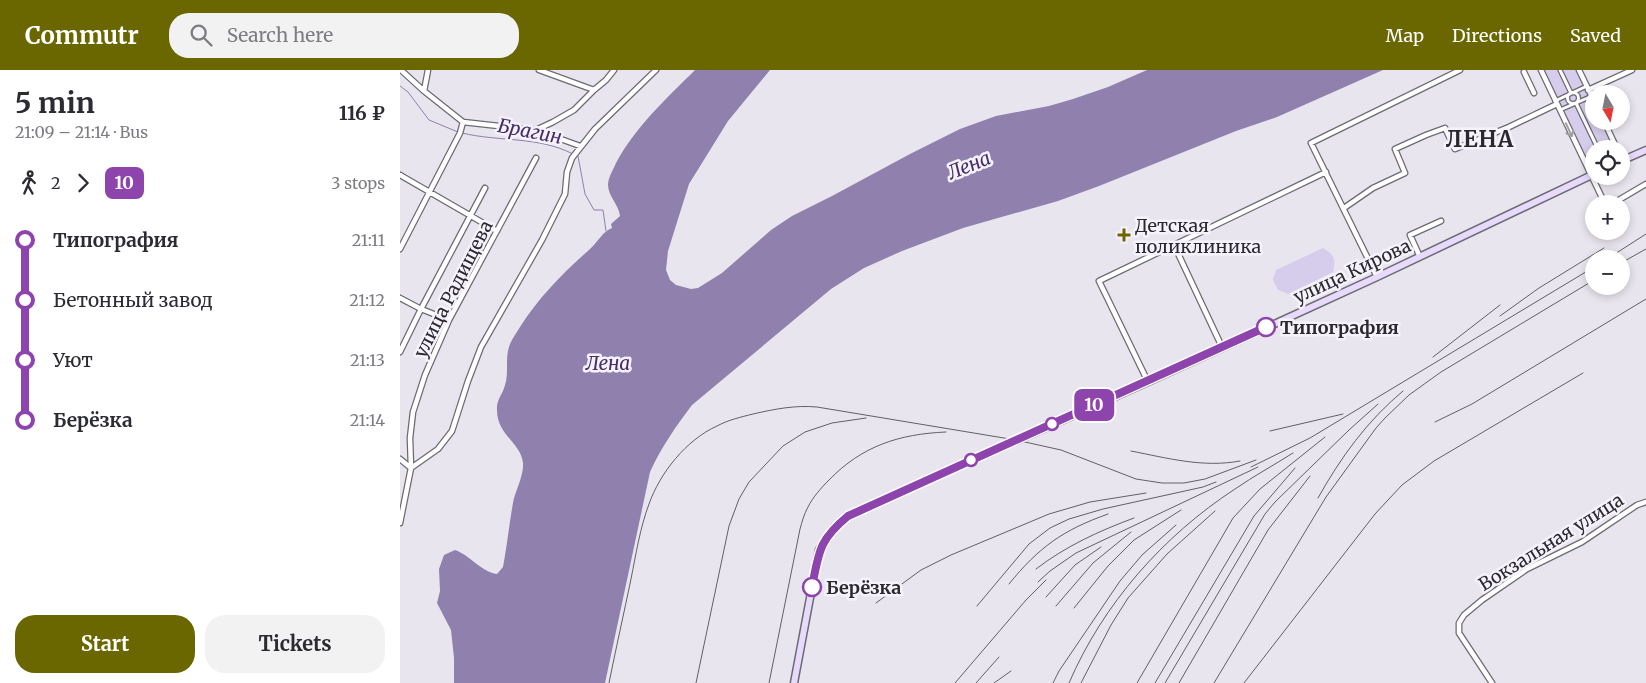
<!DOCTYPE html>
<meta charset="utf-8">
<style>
:root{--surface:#fff;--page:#f2f2f3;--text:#2b2b33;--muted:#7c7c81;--accent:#6b6700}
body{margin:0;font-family:Merriweather,serif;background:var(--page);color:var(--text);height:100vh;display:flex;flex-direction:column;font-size:19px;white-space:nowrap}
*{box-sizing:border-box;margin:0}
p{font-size:16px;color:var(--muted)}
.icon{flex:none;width:28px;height:28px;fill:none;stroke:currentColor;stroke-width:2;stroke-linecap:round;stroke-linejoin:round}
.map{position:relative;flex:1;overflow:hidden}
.side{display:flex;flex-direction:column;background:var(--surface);width:400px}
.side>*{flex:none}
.badge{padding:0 10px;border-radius:8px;font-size:18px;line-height:32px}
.needle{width:32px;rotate:170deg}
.fabs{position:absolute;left:1185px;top:15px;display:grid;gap:10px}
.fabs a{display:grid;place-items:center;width:45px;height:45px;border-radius:50%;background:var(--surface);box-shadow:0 2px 8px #0003;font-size:25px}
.map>.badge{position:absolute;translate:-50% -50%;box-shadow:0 0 0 2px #fff}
.legs{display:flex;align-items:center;gap:8px;height:55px;padding:0 15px;font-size:16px}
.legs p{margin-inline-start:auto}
.overview{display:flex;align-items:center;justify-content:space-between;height:85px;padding:0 15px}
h1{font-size:28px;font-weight:700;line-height:38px}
.cta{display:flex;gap:10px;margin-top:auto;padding:10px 15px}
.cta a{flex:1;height:58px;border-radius:20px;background:var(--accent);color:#fff;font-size:20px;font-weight:700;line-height:58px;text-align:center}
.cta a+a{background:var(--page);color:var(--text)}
ul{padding:0 15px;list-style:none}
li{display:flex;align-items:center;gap:18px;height:60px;font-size:19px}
li i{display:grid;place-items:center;width:8px;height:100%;margin:0 6px;background:currentColor}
li i::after{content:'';width:12px;height:12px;margin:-6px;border:4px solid;border-radius:50%;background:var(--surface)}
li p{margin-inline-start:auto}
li:first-child i{background:linear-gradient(#0000 50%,currentColor 0)}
li:last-child i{background:linear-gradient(currentColor 50%,#0000 0)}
header{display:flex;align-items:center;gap:30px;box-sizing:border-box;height:70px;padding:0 25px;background:var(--accent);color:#fff}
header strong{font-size:24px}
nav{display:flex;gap:28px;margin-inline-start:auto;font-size:18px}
.search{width:350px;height:45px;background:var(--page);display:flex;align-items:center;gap:12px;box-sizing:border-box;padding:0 18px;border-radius:20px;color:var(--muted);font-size:19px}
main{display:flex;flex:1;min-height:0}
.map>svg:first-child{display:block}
.green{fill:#d6cceb}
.water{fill:#8f80ad}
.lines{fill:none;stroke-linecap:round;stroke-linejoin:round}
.stream{stroke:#8f80ad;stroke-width:1}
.pedestrian-casing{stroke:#6c6a72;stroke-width:5.5}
.minor-casing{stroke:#6c6a72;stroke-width:7}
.secondary-casing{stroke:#6c6a72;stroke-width:9}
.pedestrian{stroke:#fff;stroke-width:3}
.minor{stroke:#fff;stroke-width:4.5}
.secondary{stroke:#e7dafd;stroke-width:6}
.rail{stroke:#626065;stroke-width:1}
.oneway{stroke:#9f9fa0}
.line-1-casing{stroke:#fff;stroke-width:11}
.line-1{stroke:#8e44ad;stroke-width:8}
.poi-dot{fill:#6b6700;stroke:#f5f2fc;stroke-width:2}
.stop-1-dot{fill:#fff;stroke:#8e44ad;stroke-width:2.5}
.labels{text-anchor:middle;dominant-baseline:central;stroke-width:5;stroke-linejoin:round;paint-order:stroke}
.poi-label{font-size:18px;fill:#2a292c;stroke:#f5f2fc;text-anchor:start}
.street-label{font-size:18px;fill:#2a292c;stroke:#f5f2fc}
.stop-label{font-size:18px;font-weight:bold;fill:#2a292c;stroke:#f5f2fc;text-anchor:start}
.water-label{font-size:19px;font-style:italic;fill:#452d68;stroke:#f5f2fc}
.district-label{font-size:22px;font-weight:bold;letter-spacing:1px;fill:#2a292c;stroke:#f5f2fc}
</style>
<header>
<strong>Commutr</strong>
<div class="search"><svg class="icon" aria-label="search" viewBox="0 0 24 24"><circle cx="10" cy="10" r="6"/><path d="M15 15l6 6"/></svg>Search here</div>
<nav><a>Map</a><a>Directions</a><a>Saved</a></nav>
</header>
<main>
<section class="side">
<div class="overview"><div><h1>5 min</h1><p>21:09 – 21:14 · Bus</p></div><b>116 ₽</b></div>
<div class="legs"><svg class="icon" aria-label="walk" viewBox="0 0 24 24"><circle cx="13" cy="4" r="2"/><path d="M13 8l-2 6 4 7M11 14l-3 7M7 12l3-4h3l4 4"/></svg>2<svg class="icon" aria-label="forward" viewBox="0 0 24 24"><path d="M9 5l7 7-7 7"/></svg><b class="badge" style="background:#8e44ad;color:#fff">10</b><p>3 stops</p></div>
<ul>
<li><i style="color:#8e44ad"></i><b>Типография</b><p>21:11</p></li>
<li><i style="color:#8e44ad"></i><span>Бетонный завод</span><p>21:12</p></li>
<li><i style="color:#8e44ad"></i><span>Уют</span><p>21:13</p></li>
<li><i style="color:#8e44ad"></i><b>Берёзка</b><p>21:14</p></li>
</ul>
<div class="cta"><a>Start</a><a>Tickets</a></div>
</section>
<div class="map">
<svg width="1246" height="613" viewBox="0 0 1246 613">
<rect width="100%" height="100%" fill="#e8e5ee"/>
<path class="green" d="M1143 0H1177L1194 34V51H1202L1215 79H1194V100L1192 101Z
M923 178C934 184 936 190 933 202L888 224 878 220 873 210 876 200Z"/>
<path class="water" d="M295 0H370L328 51 289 114 268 181 266 200 270 210 276 215 291 219 298 218 322 203 371 160 392 146 432 126 510 84 560 59 596 46 649 36 673 29 708 17 747 0H983L877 47 836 61 699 116 658 131 563 158 502 181 464 198 431 219 292 335C276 356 261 378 250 402L205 613H54V588L51 560 37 533 40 521 39 499 44 485 55 480C70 485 81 502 97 504L103 497C107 476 109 455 113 433 115 421 124 406 123 393 121 373 97 365 97 340 96 330 103 324 105 315 109 303 105 289 109 277 111 270 116 264 120 257 139 227 164 202 190 179 198 172 202 162 212 158L211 154 220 146C219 135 208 126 208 115 208 108 213 100 216 93 236 56 266 29 295 0Z"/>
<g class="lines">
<path class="stream" d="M0 16 8 22 29 50 58 62
M62 63C99 72 138 66 173 84
M176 85 178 86 185 124 194 140H203L206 161"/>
<g class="pedestrian-casing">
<path id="pedestrian" d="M1160 0 1171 23
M1167.5 28a5.5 5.5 0 1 1 11 0a5.5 5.5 0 1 1-11 0Z
M1155 31 1187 16
M1176 33 1198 79
M1160 40 1192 26"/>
</g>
<g class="minor-casing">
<path id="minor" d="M1 0 24 21 63 52 136 60 180 76
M1141 0 1205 134
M1179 0 1194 31
M1124 2 1134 23
M194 20 206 10 214 0
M1188 20 1232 0
M24 21 28 0
M1204 51 1217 79
M136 60 153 52 174 40 194 20 139 0
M136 88 49 250 25 305 13 342 10 368 11 398 38 379 52 361 68 311 81 277 142 170 165 124 167 102 172 88 195 59 256 0
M0 105 97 161
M1212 134 1246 114
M944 138 973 118 1005 103 995 79 1026 65 1045 58 1055 79 1109 57 1157 34
M774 175 822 277
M0 179 60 63 63 52
M1020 187 1010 165 1041 151
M977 207 911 73 1060 0
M0 228 21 239 49 250
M0 282 21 239 85 118
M748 312 699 211 926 102
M0 389 11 398 0 453
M1092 613 1059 563V553L1064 545 1082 530 1127 499 1182 472 1237 435 1246 432"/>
</g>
<g class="secondary-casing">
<path id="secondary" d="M1221 91 1246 80
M394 613 419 480C427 466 436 456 448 446L748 312 977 207 1194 104"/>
</g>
<use href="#pedestrian" class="pedestrian"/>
<use href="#minor" class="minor"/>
<use href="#secondary" class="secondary"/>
<path class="rail" d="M1207 189 1246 164
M1221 193 1246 179
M1100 246 1139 218 1204 178
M1033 287 1100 235
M1035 352 1072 334 1246 229
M870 361 943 344
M731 381C767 388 803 398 840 391
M851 397 910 368 1194 197
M918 428C941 387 967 351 1003 321
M636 499C666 476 699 461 734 448
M638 512 650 501 676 483 858 397
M609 514C639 477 663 460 708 444
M646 527 675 495 701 477
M476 533 521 500 551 485 649 444 690 432 746 423
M577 536 629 474 650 458 669 449 703 439 803 417 816 412
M656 536 693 493 731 462
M674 538 708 496 734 470 781 440
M209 613C216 578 224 543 231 509 236 484 240 458 249 434 260 403 286 370 317 356 328 350 341 347 353 344 375 339 395 335 417 337L616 370 661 380 736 409 762 413H784L805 409 856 390
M296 613 329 456 339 429 349 412 383 376 405 362 432 353 466 348
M369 613 400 459C402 452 404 444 408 437 413 427 421 418 429 410 462 376 499 364 546 362
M555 613 626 530 646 510
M576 613 599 587
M594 613 611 601
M653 613 659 601 720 511 742 485 776 455
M669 613C703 534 763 466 835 419 854 406 874 395 893 383
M681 613 711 555 728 528 767 484 815 441
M737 613 833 448 860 419 925 367
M755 613 854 446 895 398
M765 613 865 444 875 432 949 360 978 334
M779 613 868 460 910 406
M814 613 926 427 976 358 985 348 1009 325 1041 302 1194 210
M844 613 975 444 1002 415 1034 391 1183 303"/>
</g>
<defs><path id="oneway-shaft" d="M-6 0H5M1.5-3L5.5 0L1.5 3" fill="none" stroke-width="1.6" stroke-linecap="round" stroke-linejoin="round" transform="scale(1.25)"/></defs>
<use class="oneway" href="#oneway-shaft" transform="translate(1169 60) rotate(65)"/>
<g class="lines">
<g class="line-1-casing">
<path id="line-1" d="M412 517C419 481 419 470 448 446L866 257"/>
</g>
<use href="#line-1" class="line-1"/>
</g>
<path class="poi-dot" d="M721.5 157.5h5v5h5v5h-5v5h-5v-5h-5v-5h5z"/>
<g class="stop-1-dot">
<circle cx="866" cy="257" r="9"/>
<circle cx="652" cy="354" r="6"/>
<circle cx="571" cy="390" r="6"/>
<circle cx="412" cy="517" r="9"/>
</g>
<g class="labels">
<g class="poi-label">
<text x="735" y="155">Детская<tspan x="735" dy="21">поликлиника</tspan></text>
</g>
<g class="street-label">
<text transform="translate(952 201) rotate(-25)">улица Кирова</text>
<text transform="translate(53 219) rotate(-63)">улица Радищева</text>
<text transform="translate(1151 472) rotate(-32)">Вокзальная улица</text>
</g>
<g class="stop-label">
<text x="880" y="257">Типография</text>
<text x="426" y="517">Берёзка</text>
</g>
<g class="water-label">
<text transform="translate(130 61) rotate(11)">Брагин</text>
<text transform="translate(569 95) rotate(-22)">Лена</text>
<text x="208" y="293">Лена</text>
</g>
<g class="district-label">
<text x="1080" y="69">ЛЕНА</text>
</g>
</g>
</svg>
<div class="fabs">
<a><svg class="needle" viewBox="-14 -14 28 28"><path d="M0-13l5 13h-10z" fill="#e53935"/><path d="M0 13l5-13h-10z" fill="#7c7c81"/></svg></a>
<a><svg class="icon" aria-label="locate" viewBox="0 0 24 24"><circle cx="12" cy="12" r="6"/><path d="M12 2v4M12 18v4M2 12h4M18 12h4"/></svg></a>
<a>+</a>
<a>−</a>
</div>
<b class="badge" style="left:694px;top:335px;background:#8e44ad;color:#fff">10</b>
</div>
</main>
